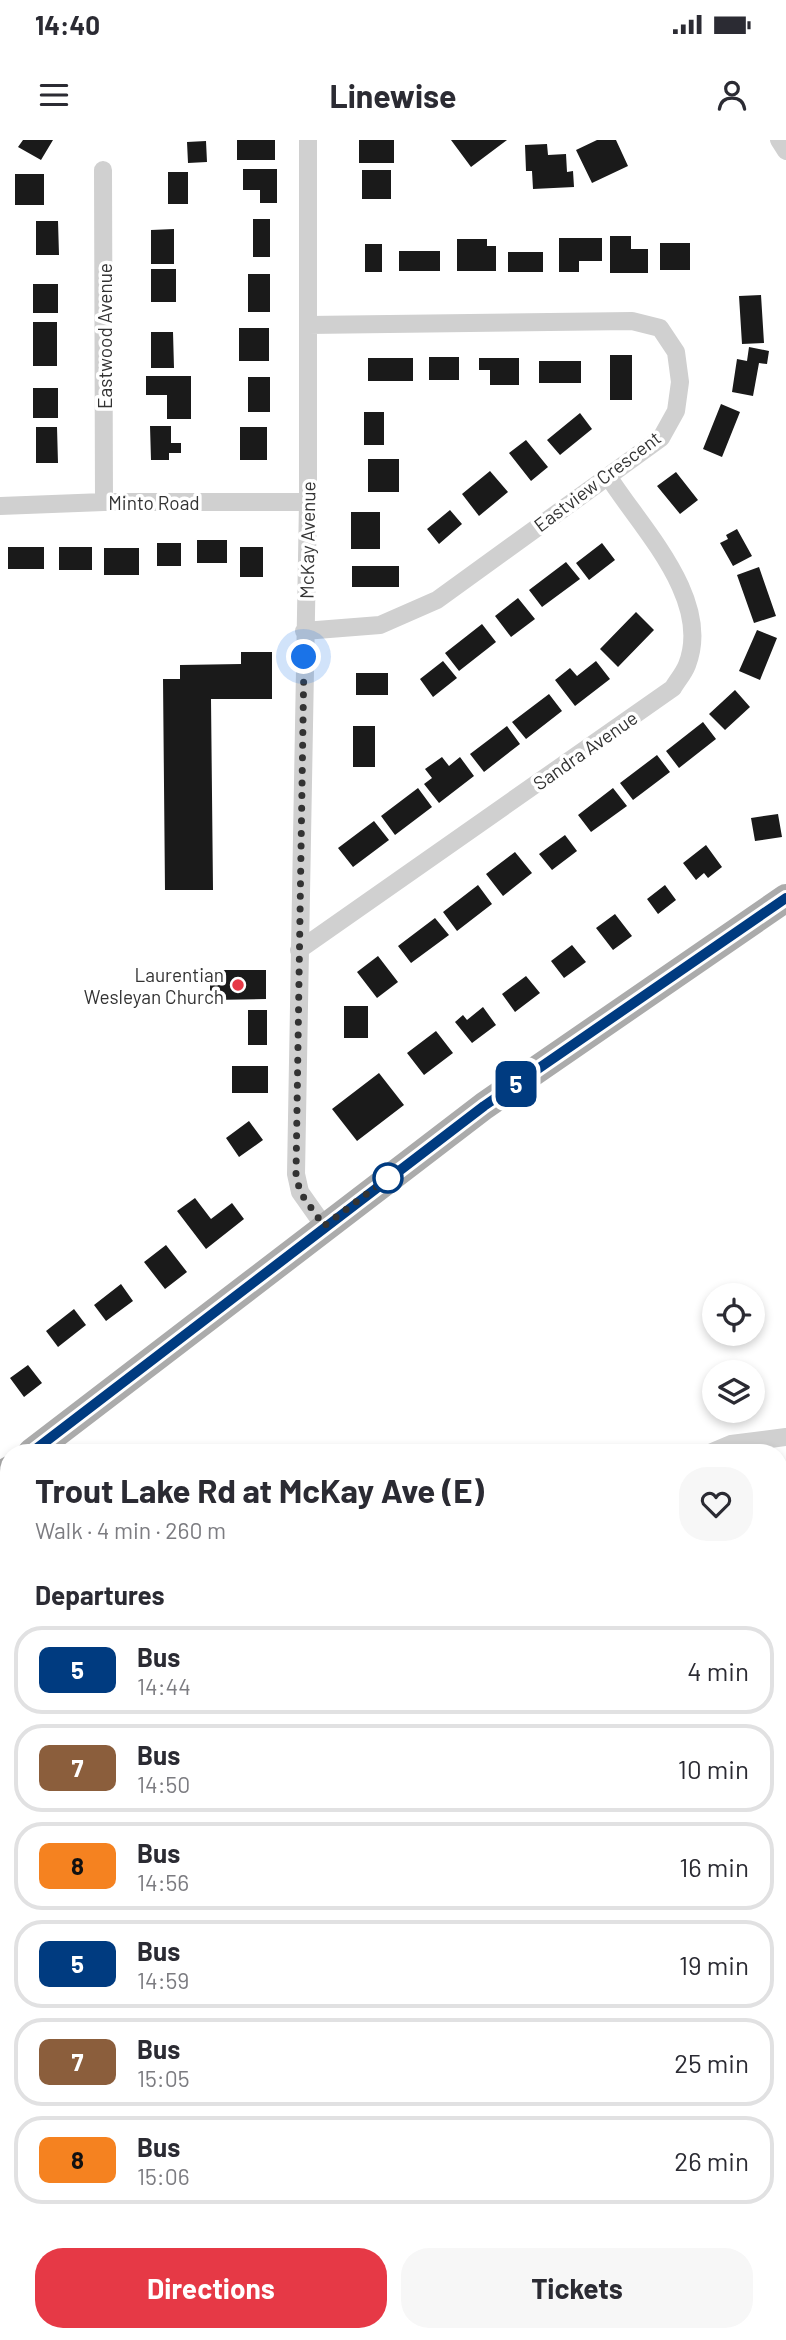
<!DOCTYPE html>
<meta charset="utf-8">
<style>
:root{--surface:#fff;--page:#f7f7f7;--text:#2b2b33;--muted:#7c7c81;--line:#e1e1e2;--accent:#e63946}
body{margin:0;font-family:Barlow,sans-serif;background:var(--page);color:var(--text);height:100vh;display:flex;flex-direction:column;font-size:26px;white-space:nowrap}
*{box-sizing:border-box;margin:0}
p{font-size:23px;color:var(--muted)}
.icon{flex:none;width:38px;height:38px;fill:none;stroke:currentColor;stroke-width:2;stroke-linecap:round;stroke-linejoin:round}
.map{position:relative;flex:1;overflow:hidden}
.details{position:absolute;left:0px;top:1304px;width:788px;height:898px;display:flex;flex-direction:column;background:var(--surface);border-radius:28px 28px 0 0;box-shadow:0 4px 10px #0003}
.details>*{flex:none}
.badge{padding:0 14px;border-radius:10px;font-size:24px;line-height:46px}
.fabs{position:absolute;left:702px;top:1143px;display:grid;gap:14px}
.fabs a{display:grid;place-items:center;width:63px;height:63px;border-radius:50%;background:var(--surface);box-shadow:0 4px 10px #0003;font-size:35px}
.you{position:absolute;width:35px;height:35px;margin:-18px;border:5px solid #fff;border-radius:50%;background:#1a73e8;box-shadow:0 0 0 10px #1a73e833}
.map>.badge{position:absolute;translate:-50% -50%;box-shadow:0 0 0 4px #fff}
h2{padding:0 35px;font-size:26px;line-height:63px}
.round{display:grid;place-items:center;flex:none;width:74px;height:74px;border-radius:28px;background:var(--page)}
.head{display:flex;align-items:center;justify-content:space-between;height:119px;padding:0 35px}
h1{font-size:33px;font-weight:700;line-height:52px}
.primary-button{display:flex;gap:14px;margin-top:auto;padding:14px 35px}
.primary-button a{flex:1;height:80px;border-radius:28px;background:var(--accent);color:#fff;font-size:28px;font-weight:700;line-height:80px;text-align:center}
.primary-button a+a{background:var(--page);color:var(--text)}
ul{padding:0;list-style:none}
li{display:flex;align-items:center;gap:21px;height:88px;margin:0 14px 10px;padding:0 21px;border:4px solid var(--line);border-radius:28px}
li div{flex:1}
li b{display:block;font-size:26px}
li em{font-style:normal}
li .badge{min-width:77px;font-weight:700;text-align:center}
.status{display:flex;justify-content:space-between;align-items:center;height:49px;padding:0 35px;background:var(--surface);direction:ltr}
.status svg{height:19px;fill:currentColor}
header{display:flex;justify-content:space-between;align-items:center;height:91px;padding:0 35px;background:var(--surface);font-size:32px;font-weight:700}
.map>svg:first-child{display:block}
.building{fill:#1a1a1a}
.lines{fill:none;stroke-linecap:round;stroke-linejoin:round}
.street{stroke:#d0d0d0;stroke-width:18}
.primary{stroke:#ababab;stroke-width:28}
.line-casing{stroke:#fff;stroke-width:16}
.line{stroke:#003b80;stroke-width:10}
.walk{stroke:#333;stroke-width:7;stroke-dasharray:0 12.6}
.poi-dot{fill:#e63946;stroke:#fff;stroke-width:2.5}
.stop-dot{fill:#fff;stroke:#003b80;stroke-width:3.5}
.labels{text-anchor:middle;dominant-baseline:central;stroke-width:7;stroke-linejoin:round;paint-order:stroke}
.street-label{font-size:19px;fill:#333;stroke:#fff}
.poi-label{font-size:19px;fill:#333;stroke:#fff;text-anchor:end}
</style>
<div class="status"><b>14:40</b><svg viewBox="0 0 49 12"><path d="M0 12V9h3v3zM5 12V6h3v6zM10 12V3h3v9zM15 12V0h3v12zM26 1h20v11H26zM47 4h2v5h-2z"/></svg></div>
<header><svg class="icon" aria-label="menu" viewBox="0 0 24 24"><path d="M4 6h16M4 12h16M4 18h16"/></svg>Linewise<svg class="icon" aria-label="person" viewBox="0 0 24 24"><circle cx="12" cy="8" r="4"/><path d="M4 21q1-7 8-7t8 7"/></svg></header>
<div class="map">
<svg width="786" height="2200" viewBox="0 0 786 2200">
<rect width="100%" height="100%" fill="#fff"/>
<path class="building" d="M23 0H53L41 20 18 7Z
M237 0H275V20H237Z
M359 0H394V23H359Z
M451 0H507L471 27Z
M597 0H616L628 26 592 43 576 10Z
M206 1 207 22 188 23 187 2Z
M547 4 548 15 566 14 567 32 573 31 574 47 533 49 532 31H526L525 5Z
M243 29H277V63H260V50H243Z
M362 30H391V59H362Z
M168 32H188V64H168Z
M15 34H44V65H15Z
M253 79H270V117H253Z
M36 81H58L59 115H36Z
M174 89V124H151V90Z
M610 96H631V109H648V133H610Z
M559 98H602V121H579V132H559Z
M457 99H487V106H496V131H457Z
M660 103H690V130H660Z
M365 104H382V132H365Z
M399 111H440V131H399Z
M508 112H543V132H508Z
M151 129H176V162H151Z
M248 134H270V172H248Z
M33 144H58V173H33Z
M761 155 764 203 742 204 739 156Z
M33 182H57V226H33Z
M239 188H269V221H239Z
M151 192H173L174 228H151Z
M749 207 769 211 767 224 759 223 753 256 732 252 737 219 747 221Z
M610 215H632V260H610Z
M429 217H459V240H429Z
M368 218H413V241H368Z
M479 218H519V245H490V230H479Z
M539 221H581V243H539Z
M146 236H191V279H167V255H146Z
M248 237H270V272H248Z
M33 248H58V278H33Z
M721 264 740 272 722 317 703 309Z
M364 272H384V305H364Z
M580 273 592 289 560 315 547 300Z
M150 286H171V303H181V313H169V320H151Z
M36 287H57L58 323H36Z
M240 287H267V320H240Z
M526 300 548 327 531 341 509 313Z
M368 319H399V352H368Z
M490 331 508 352 479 376 462 354Z
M676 332 698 360 680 374 657 346Z
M450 370 462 384 439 404 427 389Z
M351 372H380V409H351Z
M737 389 752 416 733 426 720 403 728 399 726 395Z
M197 400H227V423H197Z
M157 403H181V426H157Z
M602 403 615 420 589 440 576 423Z
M8 407H44V429H8Z
M59 407H92V430H59Z
M240 407H263V437H240Z
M104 408H139V435H104Z
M566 422 580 439 542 467 529 450Z
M352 426H399V447H352Z
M759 427 776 476 754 483 737 435Z
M518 458 535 479 511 497 495 476Z
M636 472 654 490 618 527 600 509Z
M482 484 496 502 459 531 445 513Z
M757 490 777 498 760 540 739 531Z
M241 512H272V559H211L213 750H165L163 539H180V525L241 524Z
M443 521 457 538 433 557 420 539Z
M596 521 610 539 575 566 555 540 570 528 577 536Z
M356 533H388V555H356Z
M735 550 750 567 725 590 709 574Z
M549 554 562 571 526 599 512 582Z
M703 582 716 599 679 628 666 611Z
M353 586H375V627H353Z
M507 586 520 604 484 632 470 614Z
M657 615 670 632 633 660 620 643Z
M442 617 449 626 460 617 474 636 439 663 424 644 432 638 425 629Z
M418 648 432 667 395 695 381 676Z
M613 648 627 666 591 692 578 675Z
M778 674 782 697 755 701 751 678Z
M374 681 389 700 353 727 338 708Z
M565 695 577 711 552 730 539 714Z
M706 705 722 727 708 738 704 733 696 740 683 723Z
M515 712 532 733 503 756 486 734Z
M478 745 492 764 457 791 443 772Z
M665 745 676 760 658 774 647 759Z
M615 774 632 796 613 810 596 788Z
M435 778 449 795 411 823 398 806Z
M572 805 586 822 564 838 551 821Z
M378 816 398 842 377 858 357 832Z
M210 830H266V859L210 860Z
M526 836 540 853 515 872 502 854Z
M344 866H368V898H344Z
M483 867 496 885 472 903 455 882 463 875 467 880Z
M248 870H267V905H248Z
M436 891 453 913 424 935 407 913Z
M232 926H268V953H232Z
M379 933 404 965 357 1001 332 969Z
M249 981 263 1000 239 1017 226 998Z
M195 1058 211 1079 232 1063 244 1079 206 1109 177 1071Z
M166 1105 187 1132 165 1149 144 1122Z
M121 1144 133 1161 106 1181 94 1165Z
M74 1169 86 1185 58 1207 46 1191Z
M28 1225 42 1243 24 1257 10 1238Z"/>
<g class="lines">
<path class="street" d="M308 0V362L296 1034 300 1052 324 1086
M779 0 786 11
M103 30 104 362
M0 366 104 362H308
M304 491 380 485 437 460 661 298 676 271 680 242 676 212 660 188 632 181 308 185
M299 810 673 548C677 541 684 533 687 525 713 459 640 387 608 336
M712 1312 731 1304 786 1297
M0 1394 9 1405
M779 1742 786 1738
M779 2174 786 2173
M294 2200 297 2193
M617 2200 630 2193"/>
<path class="primary" d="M32 1312 484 966 786 758
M0 1337 9 1330"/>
</g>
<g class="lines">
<g class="line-casing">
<path id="line" d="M32 1312 484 966 786 758"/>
</g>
<use href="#line" class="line"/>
<path class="walk" d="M304 517 296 1034 300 1052 324 1086 388 1038"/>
</g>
<circle class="poi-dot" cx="238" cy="845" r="7"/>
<circle class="stop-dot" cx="388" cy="1038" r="14"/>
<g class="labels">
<g class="street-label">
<text transform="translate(104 196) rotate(-90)">Eastwood Avenue</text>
<text transform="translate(597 341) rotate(-37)">Eastview Crescent</text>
<text x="154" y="362">Minto Road</text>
<text transform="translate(307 400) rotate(-89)">McKay Avenue</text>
<text transform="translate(585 610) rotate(-35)">Sandra Avenue</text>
</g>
<g class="poi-label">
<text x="224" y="834">Laurentian<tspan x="224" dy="22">Wesleyan Church</tspan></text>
</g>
</g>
</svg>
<div class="fabs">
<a><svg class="icon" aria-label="locate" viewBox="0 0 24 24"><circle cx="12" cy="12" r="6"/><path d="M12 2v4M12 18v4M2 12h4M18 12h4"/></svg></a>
<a><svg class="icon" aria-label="layers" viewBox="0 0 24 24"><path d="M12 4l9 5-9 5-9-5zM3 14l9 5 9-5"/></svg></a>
</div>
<div class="you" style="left:304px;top:517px"></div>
<b class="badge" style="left:516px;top:944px;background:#003b80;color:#fff">5</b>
<section class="details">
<div class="head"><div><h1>Trout Lake Rd at McKay Ave (E)</h1><p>Walk · 4 min · 260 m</p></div><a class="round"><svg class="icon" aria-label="heart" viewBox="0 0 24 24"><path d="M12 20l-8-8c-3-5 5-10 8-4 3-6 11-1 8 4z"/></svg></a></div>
<h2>Departures</h2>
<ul>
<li><span class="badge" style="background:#003b80;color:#fff">5</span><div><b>Bus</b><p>14:44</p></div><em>4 min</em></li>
<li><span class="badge" style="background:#8b5e3c;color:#fff">7</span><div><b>Bus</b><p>14:50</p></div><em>10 min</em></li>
<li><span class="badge" style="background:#f58220;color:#111">8</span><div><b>Bus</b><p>14:56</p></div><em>16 min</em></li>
<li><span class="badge" style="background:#003b80;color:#fff">5</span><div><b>Bus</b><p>14:59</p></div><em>19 min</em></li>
<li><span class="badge" style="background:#8b5e3c;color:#fff">7</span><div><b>Bus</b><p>15:05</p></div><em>25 min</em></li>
<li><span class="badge" style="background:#f58220;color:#111">8</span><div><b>Bus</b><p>15:06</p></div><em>26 min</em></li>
</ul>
<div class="primary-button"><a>Directions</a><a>Tickets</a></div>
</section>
</div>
